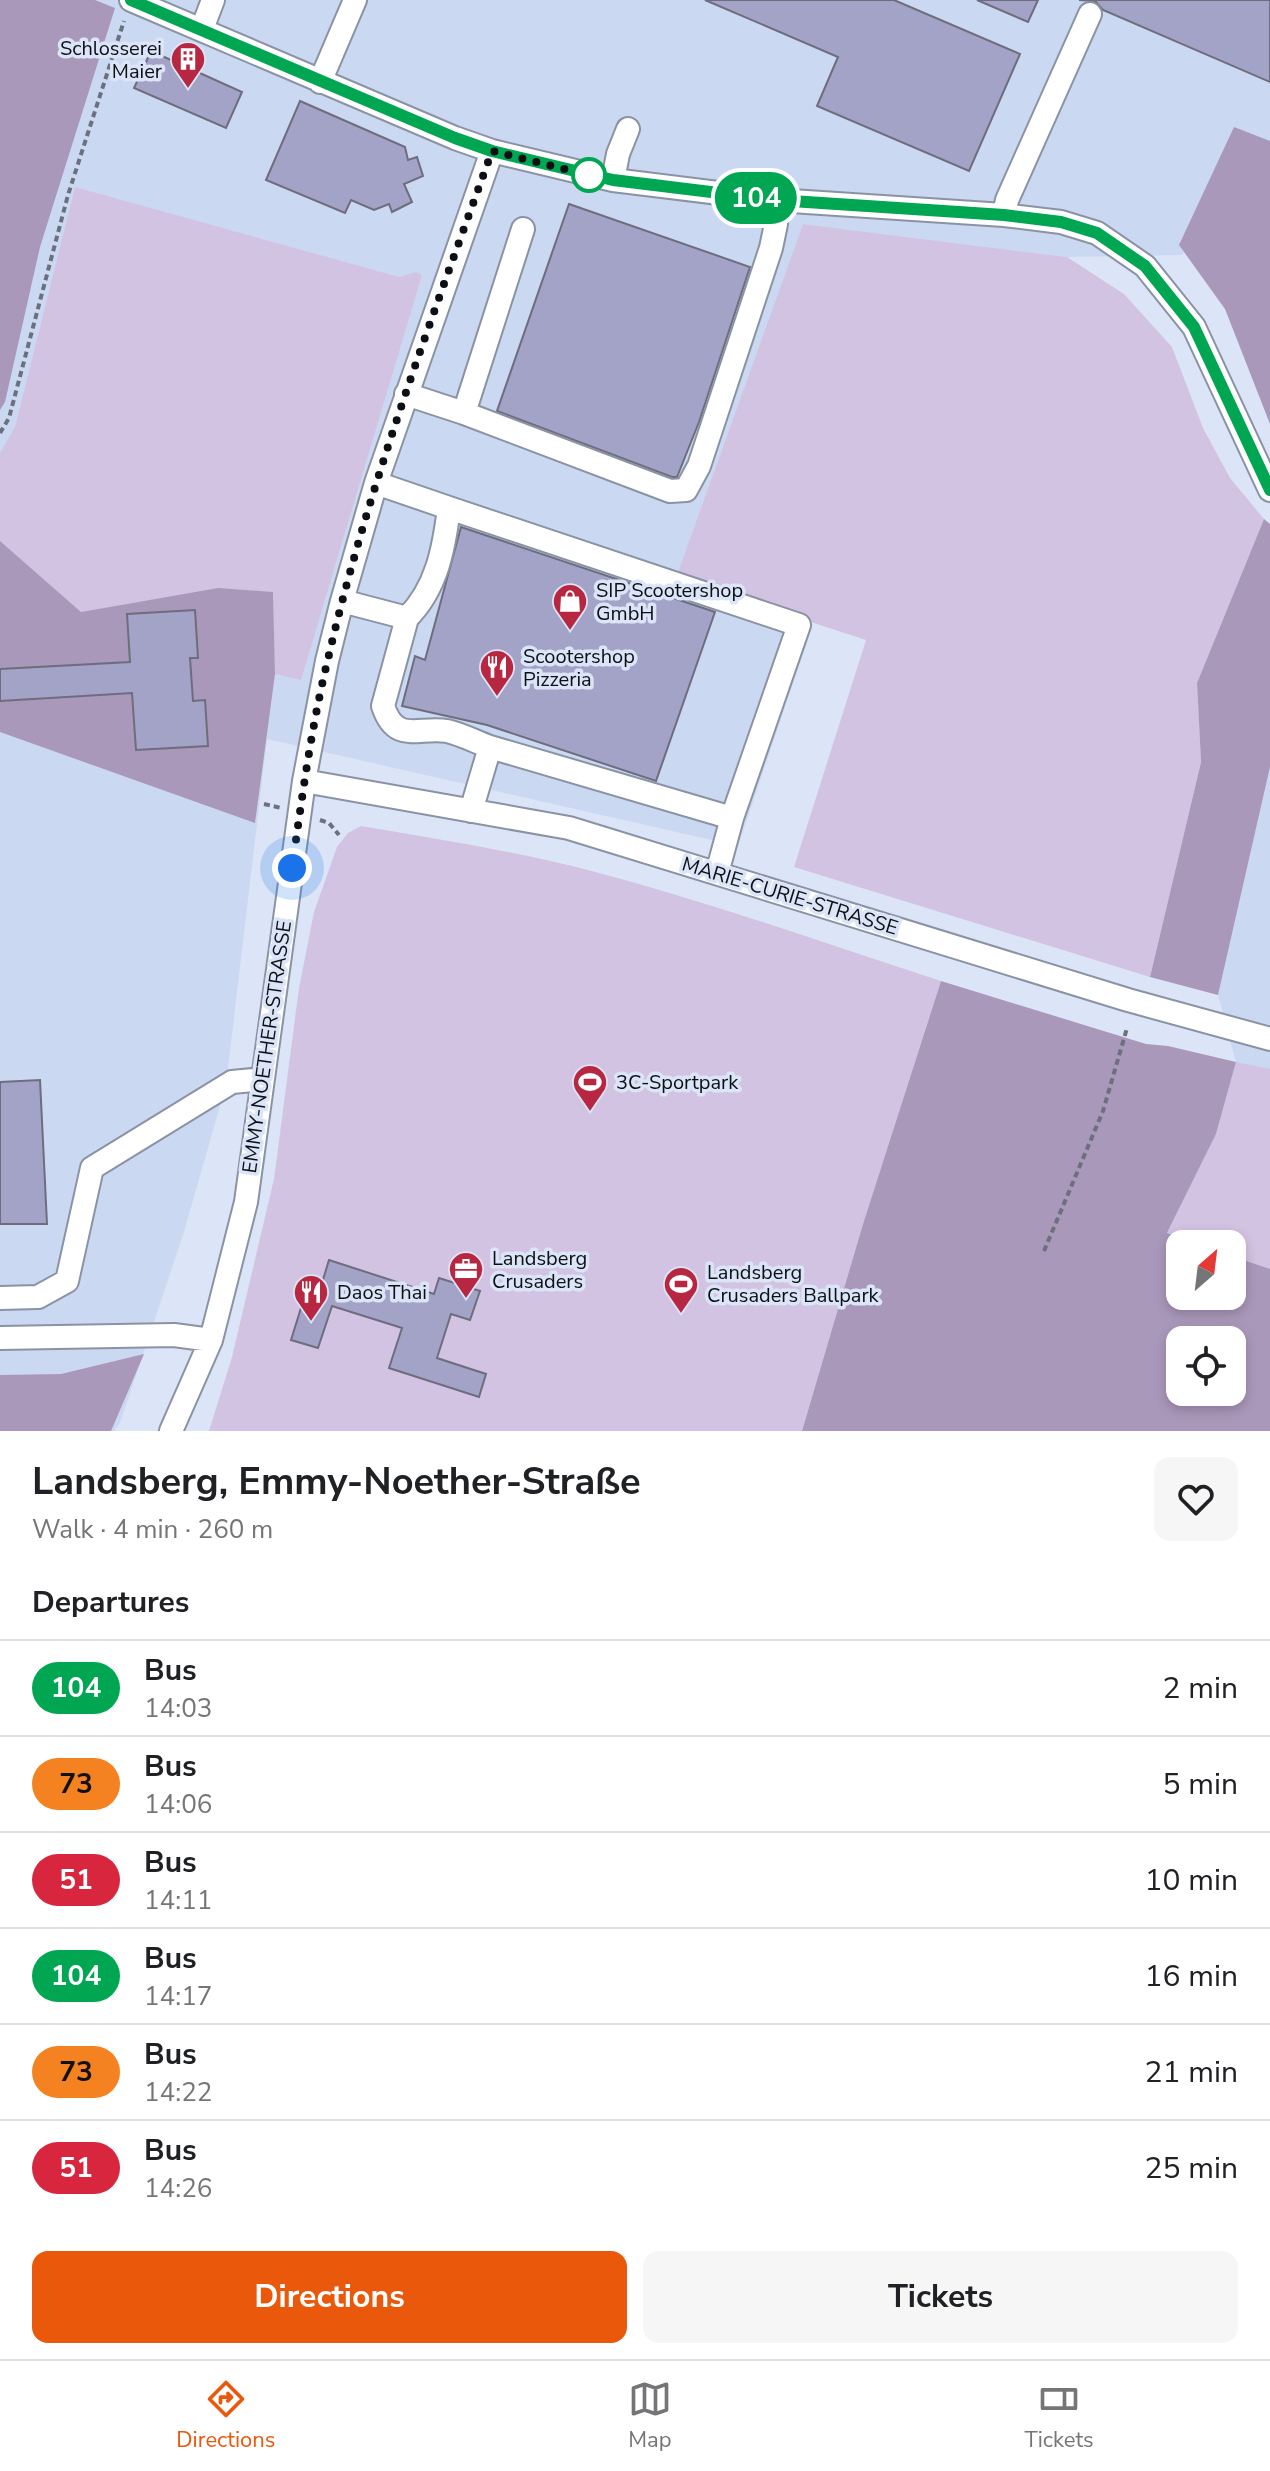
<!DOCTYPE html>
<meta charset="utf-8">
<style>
:root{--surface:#fff;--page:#f6f6f6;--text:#202124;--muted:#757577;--line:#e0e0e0;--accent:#ea580c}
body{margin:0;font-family:"Nunito Sans",sans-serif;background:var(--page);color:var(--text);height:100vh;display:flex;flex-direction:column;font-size:30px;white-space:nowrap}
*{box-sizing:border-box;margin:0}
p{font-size:26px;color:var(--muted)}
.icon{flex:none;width:44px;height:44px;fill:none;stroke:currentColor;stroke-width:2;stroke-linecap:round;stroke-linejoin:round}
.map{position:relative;height:1431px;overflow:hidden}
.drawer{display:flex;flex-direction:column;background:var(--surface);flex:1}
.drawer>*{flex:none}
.badge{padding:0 16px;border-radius:26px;font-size:28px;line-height:52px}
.needle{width:52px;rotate:28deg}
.controls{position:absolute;left:1166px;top:1230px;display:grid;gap:16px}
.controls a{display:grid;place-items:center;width:80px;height:80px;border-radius:16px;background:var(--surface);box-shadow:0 4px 12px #0003;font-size:40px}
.you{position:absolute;width:40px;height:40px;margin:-20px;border:6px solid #fff;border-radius:50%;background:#1a73e8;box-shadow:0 0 0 12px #1a73e833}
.map>.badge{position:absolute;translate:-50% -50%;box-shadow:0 0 0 4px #fff}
h2{padding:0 32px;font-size:30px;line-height:72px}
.round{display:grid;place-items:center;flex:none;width:84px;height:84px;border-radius:16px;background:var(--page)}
.headline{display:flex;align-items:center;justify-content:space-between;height:136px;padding:0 32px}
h1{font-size:38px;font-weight:700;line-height:60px}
.button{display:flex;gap:16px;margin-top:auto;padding:16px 32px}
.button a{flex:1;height:92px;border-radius:16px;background:var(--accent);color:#fff;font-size:32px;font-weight:700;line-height:92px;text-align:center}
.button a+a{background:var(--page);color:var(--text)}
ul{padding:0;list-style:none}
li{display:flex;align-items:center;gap:24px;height:96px;padding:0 32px;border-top:2px solid var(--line)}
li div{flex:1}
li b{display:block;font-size:30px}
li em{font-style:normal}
li .badge{min-width:88px;font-weight:700;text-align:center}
.tab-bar{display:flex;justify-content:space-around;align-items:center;height:112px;border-top:2px solid var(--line);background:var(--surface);font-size:22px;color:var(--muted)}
.tab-bar a{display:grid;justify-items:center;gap:4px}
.tab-bar .selected{color:var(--accent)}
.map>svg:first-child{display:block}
.built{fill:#cbd8f1}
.green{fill:#d3c3e2}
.forest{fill:#aa98ba;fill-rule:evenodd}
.building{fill:#a3a3c7;stroke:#6d6d7e;stroke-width:2}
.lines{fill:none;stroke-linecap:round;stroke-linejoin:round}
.minor-casing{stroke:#8a93a4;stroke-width:26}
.path{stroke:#6b717c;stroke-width:4;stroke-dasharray:6 4;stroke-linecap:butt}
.minor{stroke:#fff;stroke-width:22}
.line-casing{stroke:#fff;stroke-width:18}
.line{stroke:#00a651;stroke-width:12}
.walk{stroke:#0c1015;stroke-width:8;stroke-dasharray:0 14.4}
.stop-dot{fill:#fff;stroke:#00a651;stroke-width:4}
.labels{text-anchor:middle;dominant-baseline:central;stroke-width:7;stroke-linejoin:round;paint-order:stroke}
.poi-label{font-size:20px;fill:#0c1015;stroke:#dbe5f7;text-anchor:start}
.street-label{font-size:20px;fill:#0c1015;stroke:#dbe5f7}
</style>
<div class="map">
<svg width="1270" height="1431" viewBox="0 0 1270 1431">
<rect width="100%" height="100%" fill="#dbe5f7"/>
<path class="built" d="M0 0H1270V149L1237 138 1182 255 1067 257 803 224 677 578 813 624 738 846 267 739 226 1085 183 1235 120 1423 114 1431H0Z
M1270 767V1269L1232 1256V1244H1199L1236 1062 1218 995Z"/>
<path class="green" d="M75 187 399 277 416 272 422 275 301 680 275 674 273 592 218 588 81 612 0 541V453L15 427Z
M803 224 1067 257 1124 294 1172 347 1203 428 1230 478 1264 519 1197 683 1201 762 1150 977 794 867 866 640 676 578Z
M361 826C437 839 513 851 588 870 707 901 824 943 941 981L863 1224 802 1431H209L232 1357 274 1179 299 988 314 912 337 847 348 833Z
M1236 1062 1270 1069V1269L1232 1256V1244H1199L1167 1233 1216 1134Z"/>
<path class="forest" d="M0 0H95L115 8 40 247 5 402 0 410Z
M1234 127 1270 141V424L1225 309 1179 245Z
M1264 519 1270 524V767L1218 995 1150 977 1201 762 1197 683Z
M0 541 81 612 218 588 273 592 275 674 255 823 0 732Z
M941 981 1146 1044 1168 1046 1236 1062 1216 1134 1167 1233 1199 1244H1180V1296H1232V1256L1270 1269V1431H802L863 1224ZM1180 1340H1232V1392H1180Z
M144 1354 111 1431H0V1375L61 1374Z"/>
<path class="building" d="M705 0H894L1020 54 969 171 817 106 838 57Z
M977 0H1038L1028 22Z
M1079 0H1270V82L1103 10 1095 1Z
M151 51 242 92 226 128 134 88Z
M300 101 405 147 408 160 417 157 423 176 404 184 412 202 392 212 389 204 374 210 351 200 345 213 266 180Z
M569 204 750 267 699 422 677 477H672L497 411Z
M461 527 715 612 656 781 487 725 402 706 415 656 425 660Z
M195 610 198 658H190L193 701 205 700 208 746 136 750 132 693 0 701V669L130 662 127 614Z
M40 1080 47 1224H0V1082Z
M329 1260 434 1294 439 1278 480 1291 470 1320 451 1314 437 1358 486 1374 479 1397 389 1368 402 1328 332 1306 318 1348 291 1340 305 1295 317 1299Z"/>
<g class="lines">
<g class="minor-casing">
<path id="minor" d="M131 0 455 138 492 151 613 180 776 200 1004 215 1061 222 1097 233 1145 266 1194 327 1270 490
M202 29 213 0
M320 82 355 0
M613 180 618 154 628 129
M1004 215 1007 200 1090 14
M523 229 464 413 670 491 686 490 699 466 771 248 776 224V200
M406 394 464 413
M376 483 449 508C444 548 437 588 407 618
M449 508 799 625 732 818
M342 601 407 618 383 706C396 745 419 726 447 731 461 734 476 742 490 747
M304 781 569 828 1128 1000 1270 1039
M471 811 490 747 732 818 717 873
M0 1298 38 1297 67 1281 92 1168 232 1082 263 1079
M0 1338 174 1335 211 1340
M171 1431 211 1340 246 1202 304 781 327 661 342 601 376 483 492 151"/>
</g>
<path class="path" d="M0 433 9 418 68 195 124 21
M264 804 281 808
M320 820 329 823 339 835
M1044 1251 1103 1111 1127 1028"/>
<use href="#minor" class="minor"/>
</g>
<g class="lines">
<g class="line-casing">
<path id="line" d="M131 0 455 138 492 151 613 180 776 200 1004 215 1061 222 1097 233 1145 266 1194 327 1270 490"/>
</g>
<use href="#line" class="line"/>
<path class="walk" d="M292 868C302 798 311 728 328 659 368 486 432 318 492 151L589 175"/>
</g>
<defs>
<g id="building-pin" transform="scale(1.8)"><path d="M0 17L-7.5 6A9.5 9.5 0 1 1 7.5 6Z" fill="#b82741" stroke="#dbe5f7"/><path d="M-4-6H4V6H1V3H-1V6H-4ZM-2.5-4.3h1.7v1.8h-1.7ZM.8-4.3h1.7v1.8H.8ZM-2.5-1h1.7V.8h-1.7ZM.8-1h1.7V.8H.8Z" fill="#fff"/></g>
<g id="shop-pin" transform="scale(1.8)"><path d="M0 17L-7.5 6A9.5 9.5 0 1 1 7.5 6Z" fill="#b82741" stroke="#dbe5f7"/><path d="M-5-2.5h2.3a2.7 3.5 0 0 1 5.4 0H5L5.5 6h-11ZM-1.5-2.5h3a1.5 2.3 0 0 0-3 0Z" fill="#fff"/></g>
<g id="restaurant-pin" transform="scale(1.8)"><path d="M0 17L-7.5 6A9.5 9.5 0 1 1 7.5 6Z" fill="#b82741" stroke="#dbe5f7"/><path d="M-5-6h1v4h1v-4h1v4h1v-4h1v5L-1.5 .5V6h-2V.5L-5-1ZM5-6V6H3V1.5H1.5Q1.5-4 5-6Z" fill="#fff"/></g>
<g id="stadium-pin" transform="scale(1.8)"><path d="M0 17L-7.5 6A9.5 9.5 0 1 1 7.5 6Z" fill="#b82741" stroke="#dbe5f7"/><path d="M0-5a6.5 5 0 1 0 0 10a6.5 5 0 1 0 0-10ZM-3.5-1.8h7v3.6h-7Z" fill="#fff"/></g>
<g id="office-pin" transform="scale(1.8)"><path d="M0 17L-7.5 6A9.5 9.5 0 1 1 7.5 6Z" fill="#b82741" stroke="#dbe5f7"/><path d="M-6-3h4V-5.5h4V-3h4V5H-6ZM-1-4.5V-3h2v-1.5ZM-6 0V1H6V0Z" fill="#fff"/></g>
</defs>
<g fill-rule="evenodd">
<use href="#building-pin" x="188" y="59"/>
<use href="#shop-pin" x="570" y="601"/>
<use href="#restaurant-pin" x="497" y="667"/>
<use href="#stadium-pin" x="590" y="1082"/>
<use href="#office-pin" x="466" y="1269"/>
<use href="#stadium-pin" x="681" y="1284"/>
<use href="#restaurant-pin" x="311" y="1292"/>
</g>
<circle class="stop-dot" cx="589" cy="175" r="16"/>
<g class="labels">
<g class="poi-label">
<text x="162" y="48" text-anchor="end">Schlosserei<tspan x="162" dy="23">Maier</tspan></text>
<text x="596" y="590">SIP Scootershop<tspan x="596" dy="23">GmbH</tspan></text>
<text x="523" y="656">Scootershop<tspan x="523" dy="23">Pizzeria</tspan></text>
<text x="616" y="1082">3C-Sportpark</text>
<text x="492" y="1258">Landsberg<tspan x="492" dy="23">Crusaders</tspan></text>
<text x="707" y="1272">Landsberg<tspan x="707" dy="23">Crusaders Ballpark</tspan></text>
<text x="337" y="1292">Daos Thai</text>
</g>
<g class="street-label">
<text transform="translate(790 896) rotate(17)">MARIE-CURIE-STRASSE</text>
<text transform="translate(267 1047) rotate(-82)">EMMY-NOETHER-STRASSE</text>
</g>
</g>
</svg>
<div class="controls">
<a><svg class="needle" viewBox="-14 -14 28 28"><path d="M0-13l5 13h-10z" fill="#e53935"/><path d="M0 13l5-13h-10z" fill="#757577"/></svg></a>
<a><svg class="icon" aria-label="locate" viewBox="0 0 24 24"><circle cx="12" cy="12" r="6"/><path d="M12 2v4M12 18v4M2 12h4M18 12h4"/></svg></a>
</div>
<div class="you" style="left:292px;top:868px"></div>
<b class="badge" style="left:756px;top:198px;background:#00a651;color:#fff">104</b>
</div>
<section class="drawer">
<div class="headline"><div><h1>Landsberg, Emmy-Noether-Straße</h1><p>Walk · 4 min · 260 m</p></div><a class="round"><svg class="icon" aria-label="heart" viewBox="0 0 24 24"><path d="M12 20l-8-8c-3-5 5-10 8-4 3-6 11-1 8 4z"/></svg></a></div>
<h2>Departures</h2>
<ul>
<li><span class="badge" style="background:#00a651;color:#fff">104</span><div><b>Bus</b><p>14:03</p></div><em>2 min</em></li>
<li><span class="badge" style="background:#f58220;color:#111">73</span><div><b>Bus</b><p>14:06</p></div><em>5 min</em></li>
<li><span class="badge" style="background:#d7263d;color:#fff">51</span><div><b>Bus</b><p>14:11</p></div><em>10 min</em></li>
<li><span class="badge" style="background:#00a651;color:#fff">104</span><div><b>Bus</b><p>14:17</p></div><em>16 min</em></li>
<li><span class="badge" style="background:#f58220;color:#111">73</span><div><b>Bus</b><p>14:22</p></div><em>21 min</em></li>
<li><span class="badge" style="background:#d7263d;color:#fff">51</span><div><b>Bus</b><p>14:26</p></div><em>25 min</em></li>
</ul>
<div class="button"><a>Directions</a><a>Tickets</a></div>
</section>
<nav class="tab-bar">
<a class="selected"><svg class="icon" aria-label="directions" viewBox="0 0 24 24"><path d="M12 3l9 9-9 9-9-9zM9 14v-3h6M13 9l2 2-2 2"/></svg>Directions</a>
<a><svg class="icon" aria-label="map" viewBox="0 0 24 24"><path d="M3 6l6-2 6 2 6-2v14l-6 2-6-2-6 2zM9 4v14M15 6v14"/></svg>Map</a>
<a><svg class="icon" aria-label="tickets" viewBox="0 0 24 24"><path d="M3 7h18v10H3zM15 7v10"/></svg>Tickets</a>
</nav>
